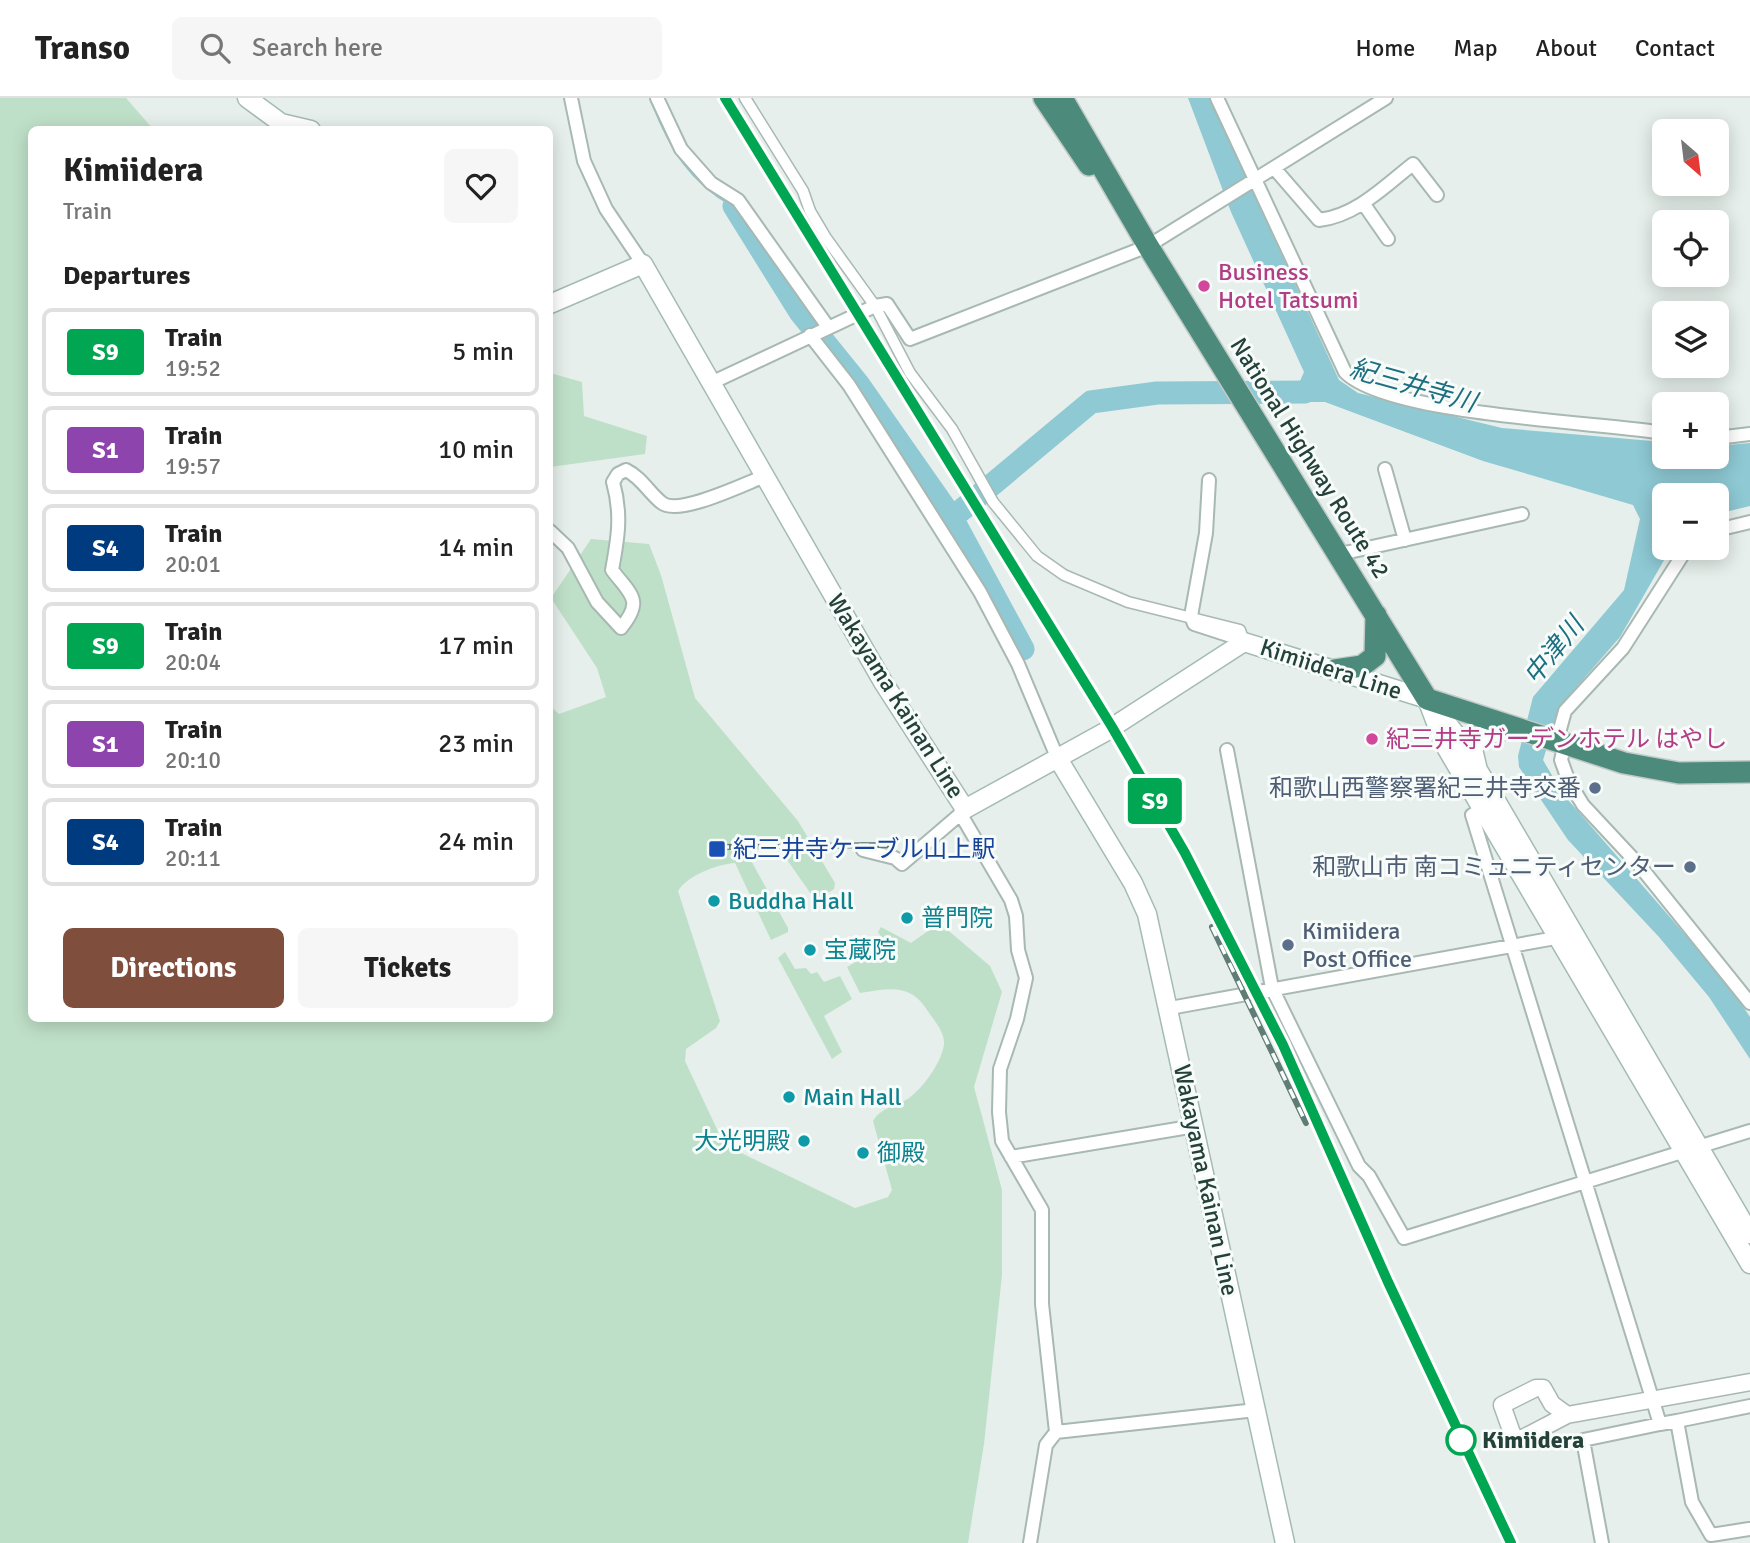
<!DOCTYPE html>
<meta charset="utf-8">
<style>
:root{--surface:#fff;--page:#f6f6f6;--text:#222;--muted:#767676;--line:#e0e0e0;--accent:#804e3d}
body{margin:0;font-family:Signika,"Noto Sans JP",sans-serif;background:var(--page);color:var(--text);height:100vh;display:flex;flex-direction:column;font-size:26px;white-space:nowrap}
*{box-sizing:border-box;margin:0}
p{font-size:23px;color:var(--muted)}
.icon{flex:none;width:38px;height:38px;fill:none;stroke:currentColor;stroke-width:2;stroke-linecap:round;stroke-linejoin:round}
.map{position:relative;flex:1;overflow:hidden}
.drawer{position:absolute;left:28px;top:28px;width:525px;height:896px;display:flex;flex-direction:column;background:var(--surface);border-radius:10px;box-shadow:0 4px 18px #0003}
.drawer>*{flex:none}
.badge{padding:0 14px;border-radius:5px;font-size:24px;line-height:46px}
.needle{width:46px;rotate:152deg}
.tools{position:absolute;left:1652px;top:21px;display:grid;gap:14px}
.tools a{display:grid;place-items:center;width:77px;height:77px;border-radius:10px;background:var(--surface);box-shadow:0 4px 18px #0003;font-size:35px}
.map>.badge{position:absolute;translate:-50% -50%;box-shadow:0 0 0 4px #fff}
h2{padding:0 35px;font-size:26px;line-height:63px}
.round{display:grid;place-items:center;flex:none;width:74px;height:74px;border-radius:10px;background:var(--page)}
.head{display:flex;align-items:center;justify-content:space-between;height:119px;padding:0 35px}
h1{font-size:33px;font-weight:700;line-height:52px}
.action{display:flex;gap:14px;margin-top:auto;padding:14px 35px}
.action a{flex:1;height:80px;border-radius:10px;background:var(--accent);color:#fff;font-size:28px;font-weight:700;line-height:80px;text-align:center}
.action a+a{background:var(--page);color:var(--text)}
ul{padding:0;list-style:none}
li{display:flex;align-items:center;gap:21px;height:88px;margin:0 14px 10px;padding:0 21px;border:4px solid var(--line);border-radius:10px}
li div{flex:1}
li b{display:block;font-size:26px}
li em{font-style:normal}
li .badge{min-width:77px;font-weight:700;text-align:center}
header{display:flex;align-items:center;gap:42px;box-sizing:border-box;height:98px;padding:0 35px;background:var(--surface);border-bottom:2px solid var(--line)}
header strong{font-size:33px}
nav{display:flex;gap:38px;margin-inline-start:auto;font-size:24px}
.search{width:490px;height:63px;background:var(--page);display:flex;align-items:center;gap:18px;box-sizing:border-box;padding:0 24px;border-radius:10px;color:var(--muted);font-size:26px}
.map>svg:first-child{display:block}
.green{fill:#bfe0c8}
.water{fill:#8ec9d4}
.lines{fill:none;stroke-linecap:round;stroke-linejoin:round}
.stream{stroke:#8ec9d4;stroke-width:3.5}
.river{stroke:#8ec9d4;stroke-width:23}
.pedestrian-casing{stroke:#a8b8b2;stroke-width:13}
.minor-casing{stroke:#a8b8b2;stroke-width:16}
.tertiary-casing{stroke:#a8b8b2;stroke-width:19}
.secondary-casing{stroke:#a4bbb3;stroke-width:21}
.trunk-casing{stroke:#c2cac8;stroke-width:24}
.pedestrian{stroke:#fff;stroke-width:10}
.minor{stroke:#fff;stroke-width:12}
.tertiary{stroke:#fff;stroke-width:16}
.secondary{stroke:#fff;stroke-width:18}
.trunk{stroke:#4c8a7c;stroke-width:21}
.rail-casing{stroke:#5f7d75;stroke-width:6}
.rail{stroke:#f7fbf9;stroke-width:3.5;stroke-dasharray:10;stroke-linecap:butt}
.line-casing{stroke:#fff;stroke-width:16}
.line{stroke:#00a651;stroke-width:10}
.hotel-dot{fill:#d1479c;stroke:#f7fbf9;stroke-width:2.5}
.service-dot{fill:#5c6f8a;stroke:#f7fbf9;stroke-width:2.5}
.transit-dot{fill:#1a4fb4;stroke:#f7fbf9;stroke-width:2.5}
.culture-dot{fill:#0f9aa8;stroke:#f7fbf9;stroke-width:2.5}
.stop-dot{fill:#fff;stroke:#00a651;stroke-width:3.5}
.labels{text-anchor:middle;dominant-baseline:central;stroke-width:6;stroke-linejoin:round;paint-order:stroke}
.hotel-label{font-size:24px;fill:#b23c85;stroke:#f7fbf9;text-anchor:start}
.street-label{font-size:24px;fill:#24423a;stroke:#f7fbf9}
.service-label{font-size:24px;fill:#4e5e75;stroke:#f7fbf9;text-anchor:end}
.transit-label{font-size:24px;fill:#164399;stroke:#f7fbf9;text-anchor:start}
.culture-label{font-size:24px;fill:#0d838f;stroke:#f7fbf9;text-anchor:start}
.stop-label{font-size:24px;font-weight:bold;fill:#24423a;stroke:#f7fbf9;text-anchor:start}
.water-label{font-size:26px;font-style:italic;fill:#1c6f80;stroke:#f7fbf9}
</style>
<header>
<strong>Transo</strong>
<div class="search"><svg class="icon" aria-label="search" viewBox="0 0 24 24"><circle cx="10" cy="10" r="6"/><path d="M15 15l6 6"/></svg>Search here</div>
<nav><a>Home</a><a>Map</a><a>About</a><a>Contact</a></nav>
</header>
<div class="map">
<svg width="1750" height="1445" viewBox="0 0 1750 1445">
<rect width="100%" height="100%" fill="#e6efeb"/>
<path class="green" d="M0 0H126L153 31 32 32V920H550V608L559 616 606 599 597 570 551 500 591 441 649 446 661 477 695 600 798 723 835 785 834 791 819 801 813 799 774 743 751 752 748 757 788 830V834L771 842 735 765C717 766 687 778 678 793L720 923 716 930 686 951 685 963 723 1044 729 1049 855 1110 888 1099 892 1092 873 1023C880 1010 897 1008 909 1000 923 990 942 964 944 946 945 934 933 921 927 912 910 884 886 891 860 895L847 869 862 860 875 863 888 855 889 850 878 834 881 829 911 845 935 828H943L990 868 1002 894 974 989 1002 1092V1177L984 1346 968 1445H0Z
M550 275 582 284 584 318 647 338 645 356 550 369Z
M785 854 795 871 806 870 811 876 817 874 824 884 840 878 852 901 824 918 842 954 832 961 778 860Z"/>
<path class="water" d="M1188 0H1210L1339 282 1358 295 1502 330 1664 344V359H1717V348L1750 345V408L1717 416V397H1664V450H1671L1620 539 1560 608 1543 662 1563 696 1728 886 1750 919V961L1709 899 1659 839 1568 742 1519 669 1518 658 1533 599 1624 492 1640 421 1633 407 1483 363 1325 304H1279L1274 286 1300 283 1304 274 1231 114Z"/>
<g class="lines">
<path class="stream" d="M653 5C670 50 691 84 734 108"/>
<path class="river" d="M734 108 800 214 859 287 952 420 1023 551
M952 420 1091 304 1157 295 1305 294"/>
<g class="pedestrian-casing">
<path id="pedestrian" d="M745 0 803 93 810 113 826 140 875 208 910 275 952 331 993 404 1037 458 1064 477 1128 504 1240 532 1244 544"/>
</g>
<g class="minor-casing">
<path id="minor" d="M571 0 584 63 606 111 643 166
M657 0 681 51 711 85 738 102 828 229
M1217 0 1345 274C1387 317 1597 324 1664 335
M1274 70 1319 122C1356 118 1385 88 1413 66L1437 97
M1363 105 1388 141
M810 237 849 287 980 494 1018 566 1057 659
M711 285 875 208 887 206 910 241 1148 148 1386 0
M1717 340 1750 336
M1385 371 1405 442
M1209 382 1206 435 1191 518 1194 526 1234 539 1237 548
M1717 432 1750 424
M550 433 568 450 597 504 621 530C644 502 631 497 612 472 618 440 622 416 613 384L618 376 626 372C642 380 649 395 662 405 679 418 744 386 765 378
M1340 456 1522 416
M1557 642 1565 613 1623 550 1687 450
M1565 645 1561 662 1569 684 1583 707 1639 767 1750 905
M1227 652 1272 890 1359 1068 1369 1078 1404 1140 1750 1033
M1483 710 1472 717 1660 1326 1677 1323 1692 1404 1711 1437 1749 1431
M960 715 1011 802 1016 818 1018 852 1026 880 1017 921 1000 971 999 1014 1002 1043 1042 1112V1206L1056 1334 1046 1347 1030 1445
M863 752 895 760 902 766 965 712
M1170 910 1550 841 1561 834
M1011 1059 1195 1028
M1677 1323 1750 1308
M1056 1334 1256 1312
M1602 1445 1583 1342 1660 1326"/>
</g>
<g class="tertiary-casing">
<path id="tertiary" d="M1567 1317 1552 1306 1543 1290H1536L1502 1307 1513 1338 1521 1341 1567 1317 1750 1284"/>
</g>
<g class="secondary-casing">
<path id="secondary" d="M247 0 281 25 311 32
M550 206 643 166 883 584 965 711 1105 634 1244 544 1427 601
M1427 601 1444 646 1750 1166
M1438 614 1458 639 1481 677 1750 1136
M1057 659 1133 785 1147 816 1285 1445
M1477 668 1473 651C1484 633 1497 636 1515 630"/>
</g>
<g class="trunk-casing">
<path id="trunk" d="M1044 0 1089 67
M1062 0 1148 148 1427 601 1624 665 1679 675 1750 674
M1335 572 1362 568 1375 558 1376 517"/>
</g>
<use href="#pedestrian" class="pedestrian"/>
<use href="#minor" class="minor"/>
<use href="#tertiary" class="tertiary"/>
<use href="#secondary" class="secondary"/>
<use href="#trunk" class="trunk"/>
<g class="rail-casing">
<path id="rail" d="M725 0 1112 629 1186 755 1283 947 1388 1184 1511 1445
M719 749 887 747
M1212 829 1306 1025"/>
</g>
<use href="#rail" class="rail"/>
</g>
<g class="lines">
<g class="line-casing">
<path id="line" d="M725 0 1112 629 1185 755 1283 947 1388 1184 1511 1445"/>
</g>
<use href="#line" class="line"/>
</g>
<g class="hotel-dot">
<circle cx="1204" cy="188" r="7"/>
<circle cx="1372" cy="641" r="7"/>
</g>
<g class="service-dot">
<circle cx="1595" cy="690" r="7"/>
<circle cx="1690" cy="769" r="7"/>
<circle cx="1288" cy="847" r="7"/>
</g>
<rect class="transit-dot" x="708" y="742" width="18" height="18" rx="3.5"/>
<g class="culture-dot">
<circle cx="714" cy="803" r="7"/>
<circle cx="907" cy="820" r="7"/>
<circle cx="810" cy="852" r="7"/>
<circle cx="789" cy="999" r="7"/>
<circle cx="804" cy="1043" r="7"/>
<circle cx="863" cy="1055" r="7"/>
</g>
<circle class="stop-dot" cx="1461" cy="1342" r="14"/>
<g class="labels">
<g class="hotel-label">
<text x="1218" y="174">Business<tspan x="1218" dy="28">Hotel Tatsumi</tspan></text>
<text x="1386" y="641">紀三井寺ガーデンホテル はやし</text>
</g>
<g class="street-label">
<text transform="translate(1310 360) rotate(58)">National Highway Route 42</text>
<text transform="translate(1331 571) rotate(18)">Kimiidera Line</text>
<text transform="translate(896 598) rotate(58)">Wakayama Kainan Line</text>
<text transform="translate(1206 1082) rotate(78)">Wakayama Kainan Line</text>
</g>
<g class="service-label">
<text x="1581" y="690">和歌山西警察署紀三井寺交番</text>
<text x="1676" y="769">和歌山市 南コミュニティセンター</text>
<text x="1302" y="833" text-anchor="start">Kimiidera<tspan x="1302" dy="28">Post Office</tspan></text>
</g>
<g class="transit-label">
<text x="733" y="751">紀三井寺ケーブル山上駅</text>
</g>
<g class="culture-label">
<text x="728" y="803">Buddha Hall</text>
<text x="921" y="820">普門院</text>
<text x="824" y="852">宝蔵院</text>
<text x="803" y="999">Main Hall</text>
<text x="790" y="1043" text-anchor="end">大光明殿</text>
<text x="877" y="1055">御殿</text>
</g>
<g class="stop-label">
<text x="1482" y="1342">Kimiidera</text>
</g>
<g class="water-label">
<text transform="translate(1413 288) rotate(16)">紀三井寺川</text>
<text transform="translate(1554 553) rotate(-51)">中津川</text>
</g>
</g>
</svg>
<div class="tools">
<a><svg class="needle" viewBox="-14 -14 28 28"><path d="M0-13l5 13h-10z" fill="#e53935"/><path d="M0 13l5-13h-10z" fill="#767676"/></svg></a>
<a><svg class="icon" aria-label="locate" viewBox="0 0 24 24"><circle cx="12" cy="12" r="6"/><path d="M12 2v4M12 18v4M2 12h4M18 12h4"/></svg></a>
<a><svg class="icon" aria-label="layers" viewBox="0 0 24 24"><path d="M12 4l9 5-9 5-9-5zM3 14l9 5 9-5"/></svg></a>
<a>+</a>
<a>−</a>
</div>
<b class="badge" style="left:1155px;top:703px;background:#00a651;color:#fff">S9</b>
<section class="drawer">
<div class="head"><div><h1>Kimiidera</h1><p>Train</p></div><a class="round"><svg class="icon" aria-label="heart" viewBox="0 0 24 24"><path d="M12 20l-8-8c-3-5 5-10 8-4 3-6 11-1 8 4z"/></svg></a></div>
<h2>Departures</h2>
<ul>
<li><span class="badge" style="background:#00a651;color:#fff">S9</span><div><b>Train</b><p>19:52</p></div><em>5 min</em></li>
<li><span class="badge" style="background:#8e44ad;color:#fff">S1</span><div><b>Train</b><p>19:57</p></div><em>10 min</em></li>
<li><span class="badge" style="background:#003b80;color:#fff">S4</span><div><b>Train</b><p>20:01</p></div><em>14 min</em></li>
<li><span class="badge" style="background:#00a651;color:#fff">S9</span><div><b>Train</b><p>20:04</p></div><em>17 min</em></li>
<li><span class="badge" style="background:#8e44ad;color:#fff">S1</span><div><b>Train</b><p>20:10</p></div><em>23 min</em></li>
<li><span class="badge" style="background:#003b80;color:#fff">S4</span><div><b>Train</b><p>20:11</p></div><em>24 min</em></li>
</ul>
<div class="action"><a>Directions</a><a>Tickets</a></div>
</section>
</div>
